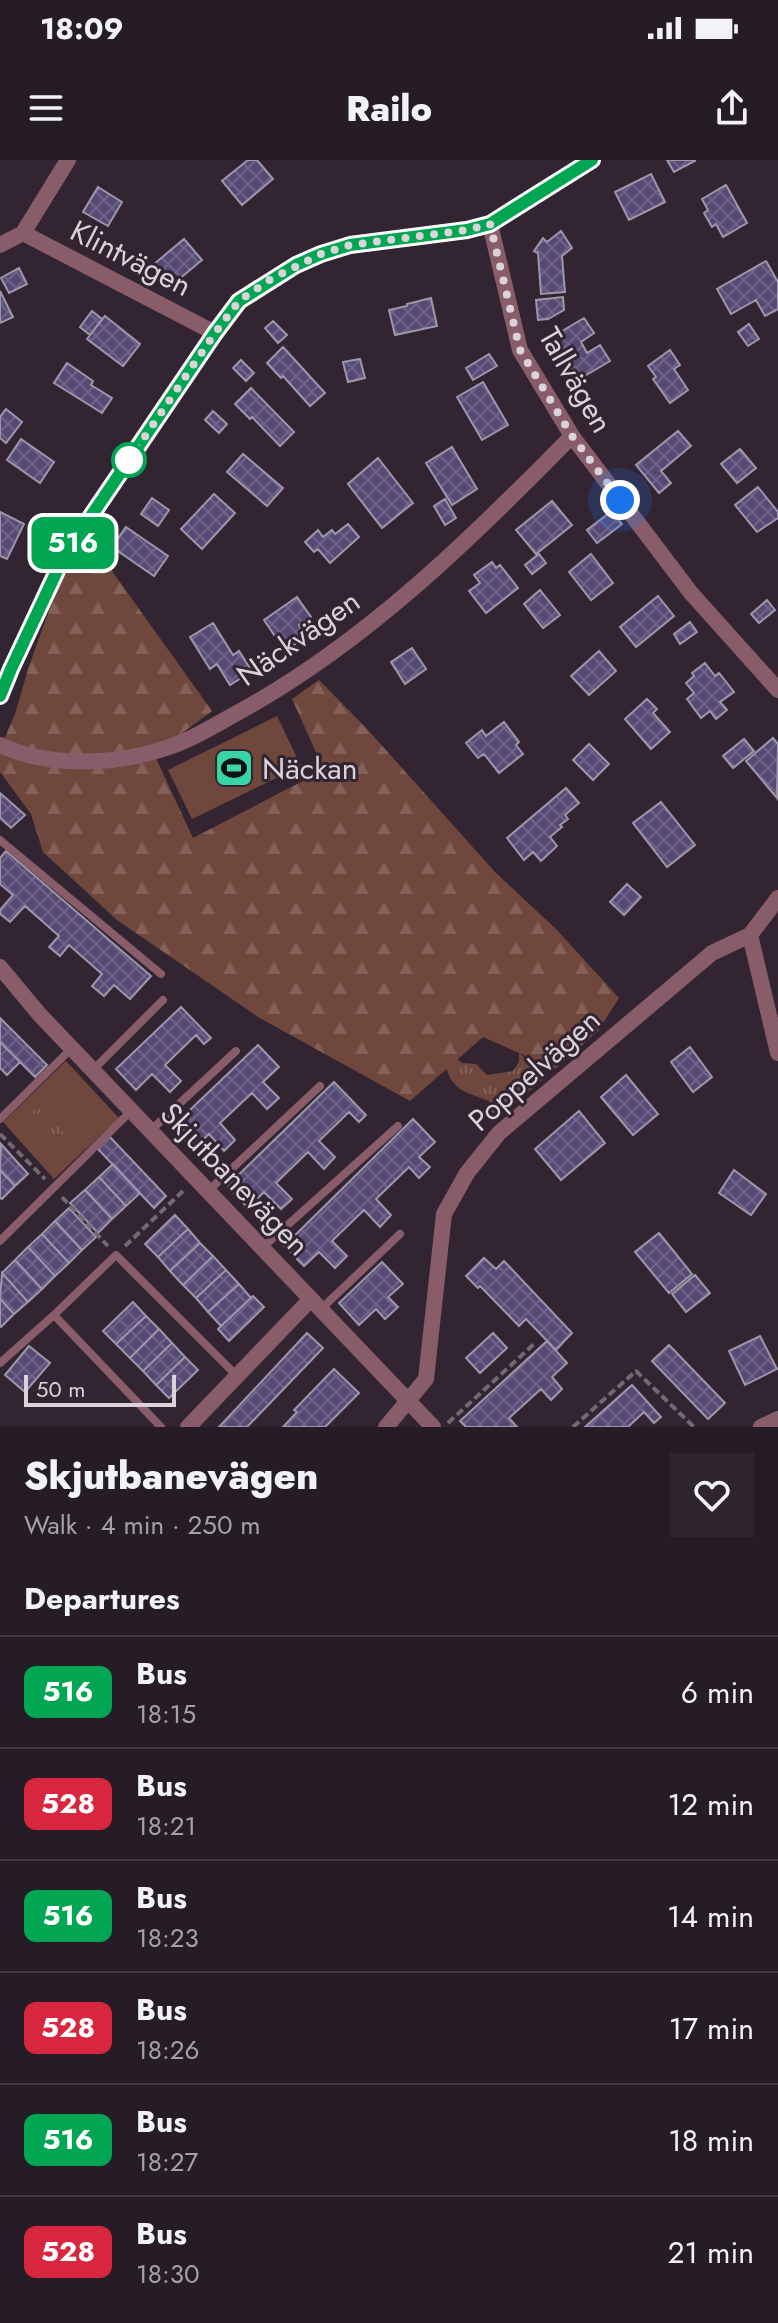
<!DOCTYPE html>
<meta charset="utf-8">
<style>
:root{--surface:#261c25;--page:#2e252d;--text:#f1f3f6;--muted:#a4a1a7;--line:#423a42}
body{margin:0;font-family:Jost,sans-serif;background:var(--page);color:var(--text);height:100vh;display:flex;flex-direction:column;font-size:30px;white-space:nowrap}
*{box-sizing:border-box;margin:0}
p{font-size:26px;color:var(--muted)}
.icon{flex:none;width:44px;height:44px;fill:none;stroke:currentColor;stroke-width:2;stroke-linecap:round;stroke-linejoin:round}
.map{position:relative;height:1267px;overflow:hidden}
.side{display:flex;flex-direction:column;background:var(--surface);flex:1}
.side>*{flex:none}
.badge{padding:0 16px;border-radius:12px;font-size:28px;line-height:52px}
.scale{position:absolute;left:24px;bottom:20px;width:152px;box-sizing:border-box;padding-left:8px;border:4px solid #dbd3da;border-top:0;font-size:22px;line-height:28px;white-space:nowrap;color:#dbd3da;-webkit-text-stroke:6px #322531;paint-order:stroke}
.you{position:absolute;width:40px;height:40px;margin:-20px;border:6px solid #fff;border-radius:50%;background:#1a73e8;box-shadow:0 0 0 12px #1a73e833}
.map>.badge{position:absolute;translate:-50% -50%;box-shadow:0 0 0 4px #fff}
h2{padding:0 24px;font-size:30px;line-height:72px}
.round{display:grid;place-items:center;flex:none;width:84px;height:84px;border-radius:0px;background:var(--page)}
.headline{display:flex;align-items:center;justify-content:space-between;height:136px;padding:0 24px}
h1{font-size:38px;font-weight:800;line-height:60px}
ul{padding:0;list-style:none}
li{display:flex;align-items:center;gap:24px;height:112px;padding:0 24px;border-top:2px solid var(--line)}
li div{flex:1}
li b{display:block;font-size:30px}
li em{font-style:normal}
li .badge{min-width:88px;font-weight:700;text-align:center}
.status{display:flex;justify-content:space-between;align-items:center;height:56px;padding:0 40px;background:var(--surface);direction:ltr}
.status svg{height:22px;fill:currentColor}
header{display:flex;justify-content:space-between;align-items:center;height:104px;padding:0 24px;background:var(--surface);font-size:36px;font-weight:800}
.map>svg:first-child{display:block}
.grass{fill:#6f473d}
.forest{fill:url(#forest-firs)}
.park{fill:url(#park-tufts)}
.building{fill:url(#building-cross-hatch);stroke:#9c97aa;stroke-width:2}
.lines{fill:none;stroke-linecap:round;stroke-linejoin:round}
.path{stroke:#746973;stroke-width:4;stroke-dasharray:8 4;stroke-linecap:butt}
.service{stroke:#885d69;stroke-width:8}
.minor{stroke:#885d69;stroke-width:16}
.tertiary{stroke:#885d69;stroke-width:16}
.line-casing{stroke:#fff;stroke-width:18}
.line{stroke:#00a651;stroke-width:12}
.walk{stroke:#dbd3da;stroke-width:8;stroke-dasharray:0 14.4}
.stop-dot{fill:#fff;stroke:#00a651;stroke-width:4}
.labels{text-anchor:middle;dominant-baseline:central;stroke-width:6;stroke-linejoin:round;paint-order:stroke}
.street-label{font-size:30px;fill:#dbd3da;stroke:#322531}
.poi-label{font-size:30px;fill:#dbd3da;stroke:#322531;text-anchor:start}
</style>
<div class="status"><b>18:09</b><svg viewBox="0 0 49 12"><path d="M0 12V9h3v3zM5 12V6h3v6zM10 12V3h3v9zM15 12V0h3v12zM26 1h20v11H26zM47 4h2v5h-2z"/></svg></div>
<header><svg class="icon" aria-label="menu" viewBox="0 0 24 24"><path d="M4 6h16M4 12h16M4 18h16"/></svg>Railo<svg class="icon" aria-label="share" viewBox="0 0 24 24"><path d="M12 15V3M7 8l5-5 5 5M5 13v7h14v-7"/></svg></header>
<div class="map">
<svg width="778" height="1267" viewBox="0 0 778 1267">
<defs>
<pattern id="forest-firs" width="22" height="20" patternUnits="userSpaceOnUse" patternTransform="scale(2)"><rect width="22" height="20" fill="#6f473d"/><path d="M5 1l3.5 6h-7zM16 11l3.5 6h-7z" fill="#836158"/></pattern>
<pattern id="park-tufts" width="24" height="20" patternUnits="userSpaceOnUse" patternTransform="scale(2)"><rect width="24" height="20" fill="#6f473d"/><path d="M3 7l-1-3M5 7V3M7 7l1-3M15 17l-1-3M17 17v-4M19 17l1-3" fill="none" stroke="#836158"/></pattern>
<pattern id="building-cross-hatch" width="8" height="8" patternUnits="userSpaceOnUse" patternTransform="scale(2)"><rect width="8" height="8" fill="#564a75"/><path d="M0 0l8 8M0 8l8-8" fill="none" stroke="#6e6388"/></pattern>
</defs>
<rect width="100%" height="100%" fill="#322531"/>
<path class="grass" d="M277 556 301 606 192 659 168 610Z
M66 901 119 958 54 1019 3 962Z"/>
<path class="forest" d="M94 386 212 551 154 594 193 678 324 610 292 539 319 520 368 570 495 712 556 769 619 838 598 871 555 909 483 877 410 941 258 857 117 760 43 692 31 654 0 612V589L15 554 29 506 60 420Z"/>
<path class="park" d="M519 893 547 916 501 955 490 952 489 941C463 931 450 930 445 901L452 895 462 903 476 904 487 915 513 911 519 902Z
M38 946 78 987 56 1007 18 965Z"/>
<path class="building" d="M248 0H257L273 19 242 45 222 21Z
M667 0H695V1L674 12Z
M651 14 665 42 629 60 615 32Z
M726 25 747 63 723 77 716 64 712 67 704 53 708 50 702 39Z
M98 27 122 42 108 66 83 52Z
M561 71 572 88 562 96 565 132 541 134 538 93 534 91 543 78 547 82Z
M184 79 202 100 172 125 154 104Z
M766 101 778 122V149L765 156 756 140 731 154 717 129Z
M19 108 27 124 9 133 1 118Z
M0 131 13 157 0 163Z
M563 137 564 150 548 159 538 160 536 140Z
M431 138 437 166 395 175 389 150 407 146V144Z
M92 151 102 159 90 175 80 167Z
M105 156 140 184 123 206 87 179Z
M584 158 594 173 581 182 587 193 600 185 610 201 578 220 552 177Z
M273 161 287 175 278 183 265 168Z
M749 164 759 179 748 186 738 172Z
M283 187 325 233 310 246 283 216 281 218 267 203Z
M670 190 680 205 674 209 688 230 670 243 653 219 656 217 648 206Z
M489 194 497 206 473 220 466 208Z
M360 199 365 218 348 222 343 202Z
M241 200 254 213 246 221 233 208Z
M67 203 93 221 91 225 112 238 102 253 54 223Z
M483 222 508 265 482 280 457 237Z
M251 228 294 272 280 286 252 257 250 259 235 244Z
M6 249 22 262 6 283 0 278V257Z
M213 251 227 264 219 273 205 260Z
M678 271 691 286 661 311 671 323 659 333 636 305Z
M21 279 54 302 40 323 7 300Z
M452 287 477 329 452 345 426 303Z
M740 289 756 308 737 323 721 304Z
M243 294 283 328 267 346 227 312Z
M378 298 413 343 382 368 348 324Z
M758 327 778 352V358L757 372 735 345Z
M214 334 235 353 202 389 181 369Z
M152 338 169 350 158 366 141 354Z
M445 339 456 358 445 365 434 346Z
M552 341 572 365 536 394 516 370Z
M612 351 622 364 597 383 587 370Z
M0 352 24 364 7 399 0 396Z
M348 364 359 377 330 403 318 389 314 392 305 382 318 370 323 377 332 370 335 374Z
M126 367 168 396 154 416 112 387Z
M539 394 546 403 532 414 525 405Z
M591 394 613 423 591 440 569 412Z
M492 402 496 408 500 405 518 428 486 453 469 431 480 423 474 415Z
M540 430 560 455 543 468 524 444Z
M658 436 674 456 636 487 620 467Z
M297 437 311 457 299 465 306 477 285 491 264 460Z
M767 440 775 450 759 463 751 454Z
M690 462 697 472 680 484 674 474Z
M213 463 233 495 239 491 252 511 230 525 217 504 210 509 190 477Z
M412 488 426 509 405 524 391 502Z
M599 491 616 511 589 535 571 516Z
M705 503 715 516 719 513 734 532 720 542 727 550 716 559 710 551 701 558 687 539 694 533 686 523 694 516 692 513Z
M647 539 657 549 653 553 670 572 651 589 625 559Z
M504 562 519 582 516 585 523 594 499 613 484 594 478 598 466 583 482 570 486 576Z
M773 578 778 584 777 638 746 601Z
M744 579 754 591 733 608 723 596Z
M589 584 609 604 593 620 573 600Z
M566 628 579 643 565 655 568 659 560 665 562 667 550 677 557 686 541 701 533 692 524 700 507 678Z
M0 633 25 655 11 668 0 658Z
M661 642 695 685 667 707 633 663Z
M6 691 151 816 130 839 114 825 104 836 92 826 102 814 69 785 60 796 49 787 59 776 25 746 10 762 0 754V750L13 735 0 724V698Z
M627 724 641 737 624 755 610 742Z
M181 847 211 878 204 884 196 875 165 905 181 921 170 932 152 914 136 930 116 909Z
M0 858 47 905 35 917 0 882Z
M0 882 20 902 7 915 0 908Z
M258 885 279 907 263 922 279 938 267 949 252 933 220 963 235 980 224 991 209 974 193 989 172 967Z
M690 887 712 917 693 932 671 902Z
M626 915 658 954 633 975 601 937Z
M334 922 366 955 359 962 349 952 319 981 335 997 324 1009 308 992 276 1023 292 1039 281 1049 264 1032 248 1048 227 1026Z
M579 951 605 983 561 1020 535 989Z
M413 959 435 982 419 997 430 1007 419 1018 409 1007 376 1039 391 1055 380 1067 364 1050 332 1081 347 1096 335 1108 319 1092 304 1106 284 1086Z
M108 975 166 1036 154 1048 96 987Z
M1 984 28 1014 15 1026 0 1010Z
M113 1004 140 1033 126 1046 99 1017Z
M0 1010 15 1026 2 1039 0 1038Z
M734 1010 766 1034 751 1055 719 1033Z
M99 1017 126 1046 112 1059 85 1030Z
M85 1030 112 1059 98 1073 70 1043Z
M69 1048 96 1077 82 1090 55 1061Z
M175 1055 188 1069 158 1097 145 1084Z
M55 1061 82 1090 69 1103 42 1074Z
M188 1069 200 1083 170 1111 158 1097Z
M659 1073 692 1114 669 1133 635 1092Z
M42 1074 69 1103 55 1116 28 1087Z
M200 1083 213 1096 183 1125 170 1111Z
M28 1087 55 1116 42 1129 15 1100Z
M213 1096 226 1110 196 1138 183 1125Z
M484 1098 496 1109 504 1101 572 1173 556 1190 526 1159 519 1166 480 1126 478 1128 466 1116Z
M15 1100 42 1129 28 1142 2 1113Z
M382 1102 403 1124 388 1137 398 1147 385 1159 376 1149 359 1165 339 1143Z
M226 1110 239 1124 208 1152 196 1138Z
M2 1113 28 1142 14 1154 0 1139Z
M695 1115 710 1133 686 1152 672 1134Z
M239 1124 251 1138 221 1166 208 1152Z
M253 1136 264 1147 229 1181 218 1169Z
M0 1139 14 1154 1 1167 0 1166Z
M133 1142 146 1156 116 1184 103 1171Z
M146 1156 159 1169 130 1198 116 1184Z
M159 1169 172 1183 143 1211 130 1198Z
M307 1173 323 1188 247 1267H219Z
M493 1173 507 1188 480 1213 466 1198Z
M760 1176 777 1209 745 1225 729 1191Z
M547 1181 567 1203 552 1217 562 1229 551 1240 541 1229 509 1258 517 1267H466L460 1261Z
M172 1183 185 1197 156 1225 143 1211Z
M669 1185 725 1243 708 1259 652 1201Z
M29 1186 50 1203 25 1232 5 1215Z
M185 1197 198 1210 169 1238 156 1225Z
M334 1209 359 1233 325 1267H283L297 1252 294 1250Z
M632 1225 661 1257 654 1263 644 1252 628 1267H585Z"/>
<g class="lines">
<path class="path" d="M0 974 45 1019
M62 1037 108 1086
M125 1086 183 1031
M448 1263 534 1184
M573 1267 636 1211 694 1267"/>
<path class="service" d="M0 680 161 814
M93 910 163 840
M0 959 71 889
M150 971 236 891
M208 1031 320 926
M0 1081 131 951
M262 1088 398 966
M321 1149 400 1074
M0 1203 54 1155
M161 1267 54 1155 116 1095 237 1216"/>
<path class="minor" d="M490 64 520 190 572 276 691 433 778 530
M23 73 215 173
M0 85 23 73 68 0
M0 585C48 608 117 605 166 588 191 580 214 566 237 553 364 484 471 379 572 276
M750 775 778 893
M0 807 40 855 433 1267
M188 1267 311 1139
M386 1267 426 1219 444 1054 467 1013 499 973 712 793 750 775 778 738
M761 1267 778 1259"/>
<path class="tertiary" d="M0 536 11 509 64 396 215 173 239 141 296 105 321 94 350 85 467 70 490 64 592 0"/>
</g>
<g class="lines">
<g class="line-casing">
<path id="line" d="M0 536 11 509 64 396 215 173 239 141 296 105 321 94 350 85 467 70 490 64 592 0"/>
</g>
<use href="#line" class="line"/>
<path class="walk" d="M129 300 215 173 239 141 271 119 321 94 350 85 467 70 490 64 520 190 572 276 620 340"/>
</g>
<defs>
<g id="stadium-square" transform="scale(2)"><rect x="-9" y="-9" width="18" height="18" rx="4" fill="#38d4a6" stroke="#322531"/><path d="M0-5a6.5 5 0 1 0 0 10a6.5 5 0 1 0 0-10ZM-3.5-1.8h7v3.6h-7Z" fill="#111"/></g>
</defs>
<g fill-rule="evenodd">
<use href="#stadium-square" x="234" y="608"/>
</g>
<circle class="stop-dot" cx="129" cy="300" r="16"/>
<g class="labels">
<g class="street-label">
<text transform="translate(131 98) rotate(27)">Klintvägen</text>
<text transform="translate(576 220) rotate(60)">Tallvägen</text>
<text transform="translate(298 478) rotate(-35)">Näckvägen</text>
<text transform="translate(534 910) rotate(-42)">Poppelvägen</text>
<text transform="translate(235 1019) rotate(46)">Skjutbanevägen</text>
</g>
<g class="poi-label">
<text x="262" y="608">Näckan</text>
</g>
</g>
</svg>
<div class="scale">50 m</div>
<div class="you" style="left:620px;top:340px"></div>
<b class="badge" style="left:73px;top:383px;background:#00a651;color:#fff">516</b>
</div>
<section class="side">
<div class="headline"><div><h1>Skjutbanevägen</h1><p>Walk · 4 min · 250 m</p></div><a class="round"><svg class="icon" aria-label="heart" viewBox="0 0 24 24"><path d="M12 20l-8-8c-3-5 5-10 8-4 3-6 11-1 8 4z"/></svg></a></div>
<h2>Departures</h2>
<ul>
<li><span class="badge" style="background:#00a651;color:#fff">516</span><div><b>Bus</b><p>18:15</p></div><em>6 min</em></li>
<li><span class="badge" style="background:#d7263d;color:#fff">528</span><div><b>Bus</b><p>18:21</p></div><em>12 min</em></li>
<li><span class="badge" style="background:#00a651;color:#fff">516</span><div><b>Bus</b><p>18:23</p></div><em>14 min</em></li>
<li><span class="badge" style="background:#d7263d;color:#fff">528</span><div><b>Bus</b><p>18:26</p></div><em>17 min</em></li>
<li><span class="badge" style="background:#00a651;color:#fff">516</span><div><b>Bus</b><p>18:27</p></div><em>18 min</em></li>
<li><span class="badge" style="background:#d7263d;color:#fff">528</span><div><b>Bus</b><p>18:30</p></div><em>21 min</em></li>
</ul>
</section>
